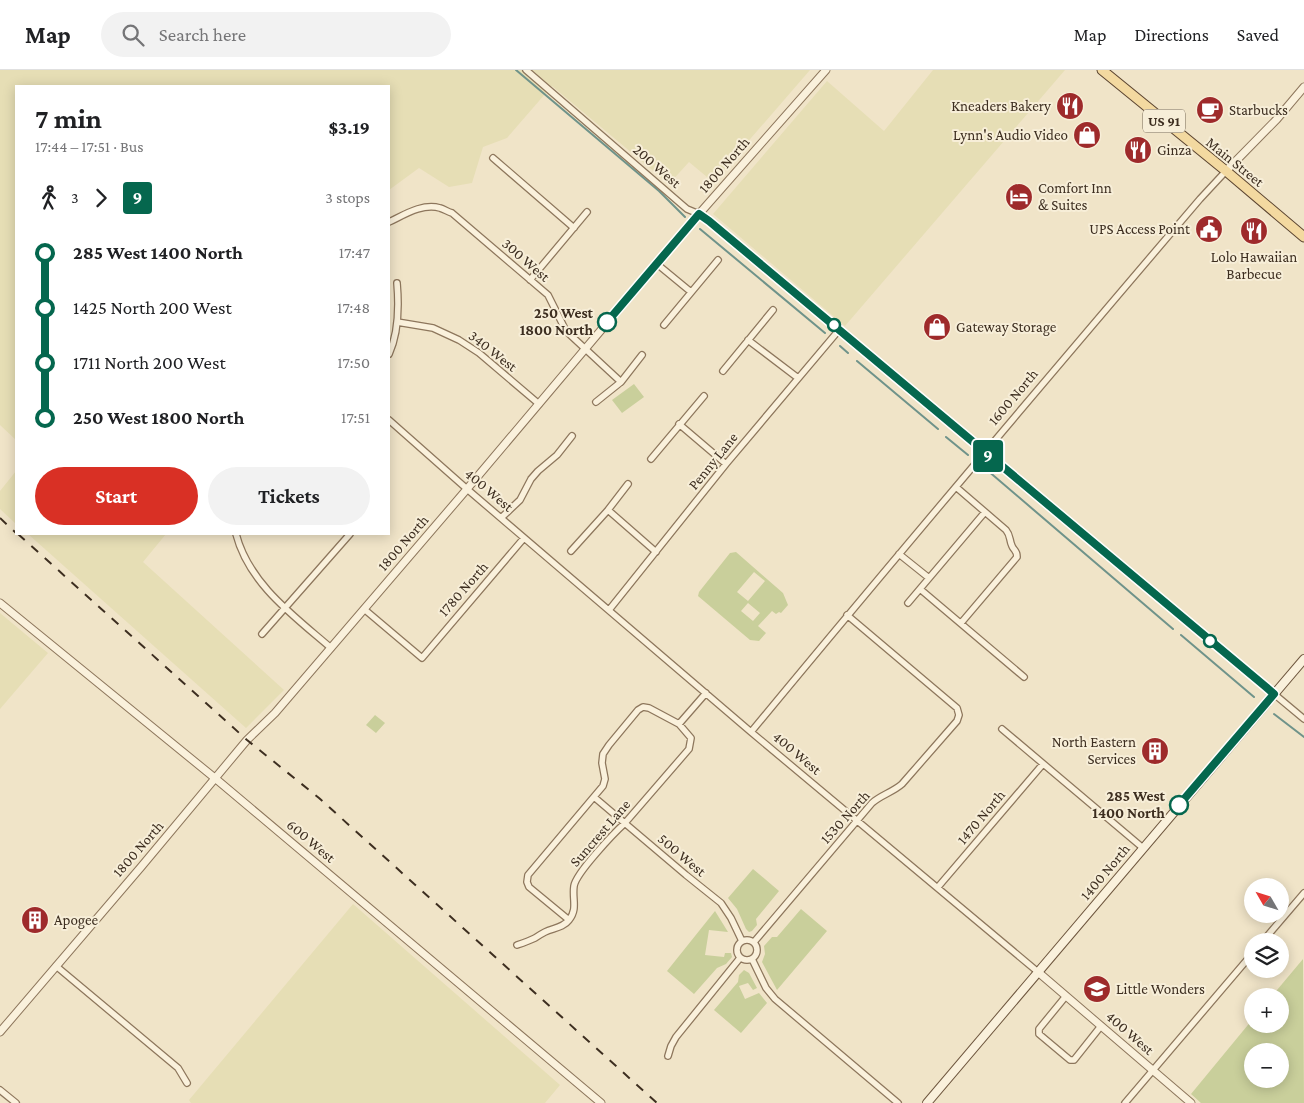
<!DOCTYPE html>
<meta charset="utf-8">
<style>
:root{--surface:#fff;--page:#f2f2f2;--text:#202124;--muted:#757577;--line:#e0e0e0;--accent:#d93025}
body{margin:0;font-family:"Crimson Pro",serif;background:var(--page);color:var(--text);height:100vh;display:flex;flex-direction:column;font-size:19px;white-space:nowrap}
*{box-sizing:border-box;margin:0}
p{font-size:16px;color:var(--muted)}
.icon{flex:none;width:28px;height:28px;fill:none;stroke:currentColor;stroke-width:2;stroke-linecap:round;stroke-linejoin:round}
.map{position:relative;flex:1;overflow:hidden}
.details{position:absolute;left:15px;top:15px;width:375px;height:450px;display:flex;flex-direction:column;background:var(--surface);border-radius:0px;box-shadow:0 2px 12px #0003}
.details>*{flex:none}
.badge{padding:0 10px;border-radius:4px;font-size:18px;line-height:32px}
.needle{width:32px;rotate:309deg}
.buttons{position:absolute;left:1244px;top:808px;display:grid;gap:10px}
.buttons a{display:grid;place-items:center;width:45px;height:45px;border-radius:50%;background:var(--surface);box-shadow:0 2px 12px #0003;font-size:25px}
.map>.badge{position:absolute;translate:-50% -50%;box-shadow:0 0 0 2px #fff}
.legs{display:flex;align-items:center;gap:8px;height:55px;padding:0 20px;font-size:16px}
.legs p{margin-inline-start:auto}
.headline{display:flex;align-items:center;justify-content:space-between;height:85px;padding:0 20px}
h1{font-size:28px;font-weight:700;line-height:38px}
.button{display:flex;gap:10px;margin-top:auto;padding:10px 20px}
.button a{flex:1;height:58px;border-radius:30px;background:var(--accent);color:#fff;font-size:20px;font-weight:700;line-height:58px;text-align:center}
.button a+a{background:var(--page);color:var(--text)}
ul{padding:0 20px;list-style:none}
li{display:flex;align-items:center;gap:18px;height:55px;font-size:19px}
li i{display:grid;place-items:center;width:8px;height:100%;margin:0 6px;background:currentColor}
li i::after{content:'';width:12px;height:12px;margin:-6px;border:4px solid;border-radius:50%;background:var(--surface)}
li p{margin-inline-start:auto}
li:first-child i{background:linear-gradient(#0000 50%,currentColor 0)}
li:last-child i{background:linear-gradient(currentColor 50%,#0000 0)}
header{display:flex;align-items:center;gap:30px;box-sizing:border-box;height:70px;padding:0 25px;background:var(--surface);border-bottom:1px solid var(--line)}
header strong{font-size:24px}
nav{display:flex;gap:28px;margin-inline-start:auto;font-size:18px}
.search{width:350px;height:45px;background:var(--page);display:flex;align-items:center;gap:12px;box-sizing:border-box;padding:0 18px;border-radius:28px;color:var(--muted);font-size:19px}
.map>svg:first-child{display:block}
.farmland{fill:#e6deb5}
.green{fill:#c9cf9b;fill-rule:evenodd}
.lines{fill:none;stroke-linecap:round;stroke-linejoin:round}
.stream{stroke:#6f938a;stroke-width:2}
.minor-casing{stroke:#8d765c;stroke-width:8}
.tertiary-casing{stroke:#8d765c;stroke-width:9}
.secondary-casing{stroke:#6f573f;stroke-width:10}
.primary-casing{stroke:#5b4430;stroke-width:11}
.minor{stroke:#faf1dc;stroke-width:5.5}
.tertiary{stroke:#faf1dc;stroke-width:7}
.secondary{stroke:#faf1dc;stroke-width:8}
.primary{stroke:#f3d9a0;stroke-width:9}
.rail{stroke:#3d2e20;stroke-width:2;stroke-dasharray:9 9;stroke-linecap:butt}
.line-1-casing{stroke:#fff;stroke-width:11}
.line-1{stroke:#05674e;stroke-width:8}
.stop-1-dot{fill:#fff;stroke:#05674e;stroke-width:2.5}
.labels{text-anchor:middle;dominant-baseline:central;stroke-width:4;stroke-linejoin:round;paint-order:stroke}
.shield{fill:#f7eed8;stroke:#756857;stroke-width:1}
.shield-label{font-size:14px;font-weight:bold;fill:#3d2e20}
.poi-label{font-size:15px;fill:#3d2e20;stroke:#f7eed8;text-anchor:start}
.street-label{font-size:15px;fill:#3d2e20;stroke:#f7eed8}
.stop-label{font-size:15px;font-weight:bold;fill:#3d2e20;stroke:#f7eed8;text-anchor:end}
</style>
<header>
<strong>Map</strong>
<div class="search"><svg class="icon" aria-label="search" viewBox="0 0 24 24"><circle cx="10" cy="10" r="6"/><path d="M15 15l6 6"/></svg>Search here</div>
<nav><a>Map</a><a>Directions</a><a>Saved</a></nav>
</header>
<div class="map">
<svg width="1304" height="1033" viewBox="0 0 1304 1033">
<rect width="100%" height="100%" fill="#f0e4c8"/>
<path class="farmland" d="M0 0H810L713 112 689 92 669 114 552 16 507 68 483 77 472 113 449 117 419 98 389 120V16H16V370L0 355Z
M933 0H1065L845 256 713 144 827 11 884 61Z
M16 401V454L0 439V421Z
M28 464H166L143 492 284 620 246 658Z
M0 543 48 583 0 639Z
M353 834 560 1015 545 1033H191L189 1030Z"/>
<path class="green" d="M634 314 644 327 622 343 612 330Z
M736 482 783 523 788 535 781 543 779 542 776 544 772 541 758 556 766 563 759 571 750 570 698 526 699 522 730 483ZM754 502 765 511 748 531 737 522ZM748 533 760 543 753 551 741 541Z
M375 645 385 653 376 663 366 655Z
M753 799 779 821 756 849 757 855 752 861 749 862 746 859 737 839 728 828Z
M801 839 827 861 777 920 762 892 765 884 764 876 772 867H777Z
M715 841 728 862 709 860 705 885 724 887 725 883H731L732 887 726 894 717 898 694 924 667 901Z
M1303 889 1304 1033H1201L1191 1024 1252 950V954H1280V926H1272ZM1280 981V1009H1252V981Z
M744 900 749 903 757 918 753 920 748 913 739 916 745 929 759 923 767 933 741 963 714 940 738 912 739 905Z"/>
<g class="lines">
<path class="stream" d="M516 0 659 121 685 147
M700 159 825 263
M840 276 848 283
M857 291 938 359
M946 367 968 385
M987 400 1173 559
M1181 565 1254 627
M1274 644 1304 667"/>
<g class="minor-casing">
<path id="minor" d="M526 0 687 139 699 144 709 151 1304 649
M493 88 574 158
M389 152C404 145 422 133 440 138 444 139 448 142 452 143L548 225 566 261 621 312
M657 194 691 222
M530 210 587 142
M397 252 433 258 459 270 479 283 539 334
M664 255 718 190
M748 270 798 308
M389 284C399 262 399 236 397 213
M723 301 773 240
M596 332 621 312 642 285
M389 350 467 419 751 662 1038 902
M679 354 726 394
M651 389 704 326
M956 417 1006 460C1011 466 1009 470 1012 476 1014 481 1017 480 1017 487L961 553
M608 440 656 482
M501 448 520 430 531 409 538 401 557 385 572 366
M236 464C249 514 294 546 331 578
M571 481 608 440 628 414
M899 484 929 508
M920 519 1024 607
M908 533 985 442
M364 539 422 588 524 468
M609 540 726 394 839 260
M262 564 350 464
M679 654 706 623
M1002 659 1143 778
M751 662C899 483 1049 306 1200 129L1226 101
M594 727 686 805 721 833 731 848 742 871
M938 817 1043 694
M737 880a10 10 0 1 1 20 0a10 10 0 1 1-20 0Z
M1263 871 1304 823
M754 872 872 733C881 725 893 722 902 714L957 651 959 645 957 638 847 545
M517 875C523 873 529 871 535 868 538 866 541 864 545 862 553 858 563 858 569 850 578 839 572 829 574 816 576 803 614 763 625 753L689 679 691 668 679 654 649 638 643 637 638 640 609 675 603 684 602 693 605 709 603 716 528 805 527 812 529 817 569 850
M752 889 766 918 775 929 898 1033
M56 896 178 998 187 1013
M1066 926 1039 959V964L1070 990H1074L1101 956
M668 986 671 976 676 967 740 888
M0 1020 16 1033
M1125 1033 1252 884"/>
</g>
<g class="tertiary-casing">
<path id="tertiary" d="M1226 101 1277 49 1304 17
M0 533 216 709 601 1033
M1038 902 1191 1033
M0 962 141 797 247 670 275 643 467 419 699 144 826 0"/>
</g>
<g class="secondary-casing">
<path id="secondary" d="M927 1033 1304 589"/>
</g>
<g class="primary-casing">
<path id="primary" d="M1102 0 1226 101 1304 167"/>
</g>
<use href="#minor" class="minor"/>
<use href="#tertiary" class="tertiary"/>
<use href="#secondary" class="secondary"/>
<use href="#primary" class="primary"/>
<path class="rail" d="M0 448 16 463
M18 464 247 670 319 728 657 1033"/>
</g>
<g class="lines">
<g class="line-1-casing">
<path id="line-1" d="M607 252 699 144 709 151 1266 617 1274 624 1179 735"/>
</g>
<use href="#line-1" class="line-1"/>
</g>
<defs>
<g id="restaurant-disc" transform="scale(1.4375)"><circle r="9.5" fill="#9e2a2b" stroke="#f7eed8"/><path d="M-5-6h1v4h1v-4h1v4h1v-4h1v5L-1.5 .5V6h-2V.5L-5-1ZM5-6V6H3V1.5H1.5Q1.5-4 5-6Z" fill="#fff"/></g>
<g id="cafe-disc" transform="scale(1.4375)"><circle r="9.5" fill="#9e2a2b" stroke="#f7eed8"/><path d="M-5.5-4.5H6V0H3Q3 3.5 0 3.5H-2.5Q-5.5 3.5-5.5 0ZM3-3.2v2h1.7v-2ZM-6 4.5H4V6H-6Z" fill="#fff"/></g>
<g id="shop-disc" transform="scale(1.4375)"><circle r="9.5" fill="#9e2a2b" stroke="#f7eed8"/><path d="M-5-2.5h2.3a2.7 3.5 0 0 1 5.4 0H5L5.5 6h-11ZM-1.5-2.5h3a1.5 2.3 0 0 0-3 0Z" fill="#fff"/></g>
<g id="hotel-disc" transform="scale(1.4375)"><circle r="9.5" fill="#9e2a2b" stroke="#f7eed8"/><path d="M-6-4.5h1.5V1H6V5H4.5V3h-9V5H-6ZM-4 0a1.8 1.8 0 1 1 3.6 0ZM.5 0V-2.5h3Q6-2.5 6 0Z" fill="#fff"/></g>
<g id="civic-disc" transform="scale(1.4375)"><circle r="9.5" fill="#9e2a2b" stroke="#f7eed8"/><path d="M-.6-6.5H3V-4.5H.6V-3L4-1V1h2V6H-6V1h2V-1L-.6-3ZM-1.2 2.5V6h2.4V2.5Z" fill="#fff"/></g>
<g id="building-disc" transform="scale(1.4375)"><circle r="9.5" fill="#9e2a2b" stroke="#f7eed8"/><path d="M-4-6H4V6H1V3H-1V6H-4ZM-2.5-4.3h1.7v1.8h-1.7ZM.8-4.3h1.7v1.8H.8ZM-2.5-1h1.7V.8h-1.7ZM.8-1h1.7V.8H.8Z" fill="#fff"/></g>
<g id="school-disc" transform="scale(1.4375)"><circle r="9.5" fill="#9e2a2b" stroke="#f7eed8"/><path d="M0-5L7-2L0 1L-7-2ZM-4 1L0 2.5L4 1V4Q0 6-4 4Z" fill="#fff"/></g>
</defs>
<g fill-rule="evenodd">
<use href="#restaurant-disc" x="1070" y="36"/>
<use href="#cafe-disc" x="1210" y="40"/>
<use href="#shop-disc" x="1087" y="65"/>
<use href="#restaurant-disc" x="1138" y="80"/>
<use href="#hotel-disc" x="1019" y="127"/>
<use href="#civic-disc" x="1209" y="159"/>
<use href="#restaurant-disc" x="1254" y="161"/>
<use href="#shop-disc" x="937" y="257"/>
<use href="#building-disc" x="1155" y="681"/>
<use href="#building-disc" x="35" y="850"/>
<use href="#school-disc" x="1097" y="919"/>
</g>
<g class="stop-1-dot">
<circle cx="607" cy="252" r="9"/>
<circle cx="834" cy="255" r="6"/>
<circle cx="1210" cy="571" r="6"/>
<circle cx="1179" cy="735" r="9"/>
</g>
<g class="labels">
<rect class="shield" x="1143" y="39.5" width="42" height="23" rx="4"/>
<g class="shield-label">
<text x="1164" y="51">US 91</text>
</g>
<g class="poi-label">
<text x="1051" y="36" text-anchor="end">Kneaders Bakery</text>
<text x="1229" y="40">Starbucks</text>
<text x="1068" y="65" text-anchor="end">Lynn's Audio Video</text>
<text x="1157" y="80">Ginza</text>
<text x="1038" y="118">Comfort Inn<tspan x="1038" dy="17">&amp; Suites</tspan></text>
<text x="1190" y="159" text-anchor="end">UPS Access Point</text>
<text x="1254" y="187" text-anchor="middle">Lolo Hawaiian<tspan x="1254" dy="17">Barbecue</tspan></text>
<text x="956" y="257">Gateway Storage</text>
<text x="1136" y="672" text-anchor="end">North Eastern<tspan x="1136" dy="17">Services</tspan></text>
<text x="54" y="850">Apogee</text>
<text x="1116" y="919">Little Wonders</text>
</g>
<g class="street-label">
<text transform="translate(1235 92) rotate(39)">Main Street</text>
<text transform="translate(724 95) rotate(-49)">1800 North</text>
<text transform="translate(657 96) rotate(41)">200 West</text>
<text transform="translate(526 190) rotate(41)">300 West</text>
<text transform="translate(493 281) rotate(38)">340 West</text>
<text transform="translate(1013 327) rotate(-50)">1600 North</text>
<text transform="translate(713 391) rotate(-51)">Penny Lane</text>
<text transform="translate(489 420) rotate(40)">400 West</text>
<text transform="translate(403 473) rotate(-49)">1800 North</text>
<text transform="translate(463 519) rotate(-49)">1780 North</text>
<text transform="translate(797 683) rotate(40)">400 West</text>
<text transform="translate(845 747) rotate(-48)">1530 North</text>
<text transform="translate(981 747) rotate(-50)">1470 North</text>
<text transform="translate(600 763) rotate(-49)">Suncrest Lane</text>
<text transform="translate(311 771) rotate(40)">600 West</text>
<text transform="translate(138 779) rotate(-49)">1800 North</text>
<text transform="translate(682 785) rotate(40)">500 West</text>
<text transform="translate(1105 802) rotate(-50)">1400 North</text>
<text transform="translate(1130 963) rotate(41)">400 West</text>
</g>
<g class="stop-label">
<text x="593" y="243">250 West<tspan x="593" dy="17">1800 North</tspan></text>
<text x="1165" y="726">285 West<tspan x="1165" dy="17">1400 North</tspan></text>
</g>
</g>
</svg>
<div class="buttons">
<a><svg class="needle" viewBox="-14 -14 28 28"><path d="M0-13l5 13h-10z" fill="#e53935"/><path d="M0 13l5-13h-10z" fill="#757577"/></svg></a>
<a><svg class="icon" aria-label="layers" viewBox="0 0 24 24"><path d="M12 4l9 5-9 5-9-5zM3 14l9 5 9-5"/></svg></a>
<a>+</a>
<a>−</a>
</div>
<b class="badge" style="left:988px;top:386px;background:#05674e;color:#fff">9</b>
<section class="details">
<div class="headline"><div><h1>7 min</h1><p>17:44 – 17:51 · Bus</p></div><b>$3.19</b></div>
<div class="legs"><svg class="icon" aria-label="walk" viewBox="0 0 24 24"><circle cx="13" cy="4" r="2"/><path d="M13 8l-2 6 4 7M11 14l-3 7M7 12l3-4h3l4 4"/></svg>3<svg class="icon" aria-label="forward" viewBox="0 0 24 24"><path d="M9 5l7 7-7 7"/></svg><b class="badge" style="background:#05674e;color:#fff">9</b><p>3 stops</p></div>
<ul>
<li><i style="color:#05674e"></i><b>285 West 1400 North</b><p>17:47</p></li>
<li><i style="color:#05674e"></i><span>1425 North 200 West</span><p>17:48</p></li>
<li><i style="color:#05674e"></i><span>1711 North 200 West</span><p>17:50</p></li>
<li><i style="color:#05674e"></i><b>250 West 1800 North</b><p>17:51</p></li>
</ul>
<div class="button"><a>Start</a><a>Tickets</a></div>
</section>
</div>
